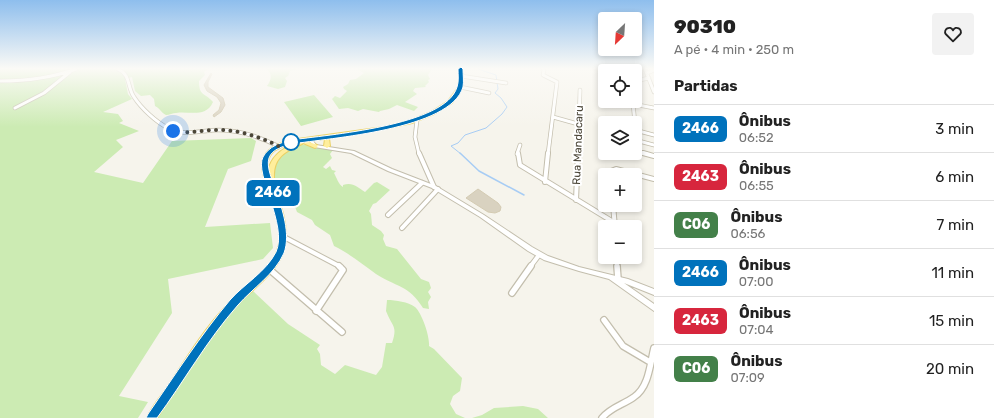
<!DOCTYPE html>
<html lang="pt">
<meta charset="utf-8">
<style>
:root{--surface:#fff;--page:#f2f2f2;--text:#222;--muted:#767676;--line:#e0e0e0}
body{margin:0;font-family:Rubik,sans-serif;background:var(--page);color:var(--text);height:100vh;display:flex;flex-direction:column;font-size:15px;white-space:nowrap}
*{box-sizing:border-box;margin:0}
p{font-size:13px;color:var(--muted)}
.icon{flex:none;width:22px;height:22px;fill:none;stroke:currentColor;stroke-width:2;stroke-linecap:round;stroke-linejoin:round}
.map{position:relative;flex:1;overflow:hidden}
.details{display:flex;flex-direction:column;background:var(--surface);width:340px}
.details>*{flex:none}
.badge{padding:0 8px;border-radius:6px;font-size:14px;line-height:26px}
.needle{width:26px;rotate:205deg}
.controls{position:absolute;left:598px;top:12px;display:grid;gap:8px}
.controls a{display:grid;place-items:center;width:44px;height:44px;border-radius:4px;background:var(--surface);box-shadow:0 2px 6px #0003;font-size:20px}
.you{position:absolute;width:20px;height:20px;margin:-10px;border:3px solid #fff;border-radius:50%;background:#1a73e8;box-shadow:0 0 0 6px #1a73e833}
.map>.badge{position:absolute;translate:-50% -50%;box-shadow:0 0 0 2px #fff}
h2{padding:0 20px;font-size:15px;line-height:36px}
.round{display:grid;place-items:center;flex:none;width:42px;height:42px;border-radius:4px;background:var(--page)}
.headline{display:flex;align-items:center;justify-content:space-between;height:68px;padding:0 20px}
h1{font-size:19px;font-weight:800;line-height:30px}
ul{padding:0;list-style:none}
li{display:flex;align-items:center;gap:12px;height:48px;padding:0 20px;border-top:1px solid var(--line)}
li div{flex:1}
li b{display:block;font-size:15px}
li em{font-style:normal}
li .badge{min-width:44px;font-weight:700;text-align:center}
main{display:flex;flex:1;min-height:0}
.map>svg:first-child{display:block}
.green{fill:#ccebb3}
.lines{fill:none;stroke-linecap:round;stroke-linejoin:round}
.stream-far1{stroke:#a7ccf4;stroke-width:1}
.stream{stroke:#a7ccf4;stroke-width:1.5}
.building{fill:#d9d2c0;stroke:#d4cbb3}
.minor-far2-casing{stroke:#c3bead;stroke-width:4.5}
.minor-far1-casing{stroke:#c3bead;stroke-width:6}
.minor-casing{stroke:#c3bead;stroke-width:8}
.tertiary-casing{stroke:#c3bead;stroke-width:2}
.primary-casing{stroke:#ead166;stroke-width:2}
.minor-far2{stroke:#fff;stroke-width:3}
.minor-far1{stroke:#fff;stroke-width:4}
.minor{stroke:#fff;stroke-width:5.5}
.tertiary{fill:#fff;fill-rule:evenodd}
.primary{fill:#ffee9c;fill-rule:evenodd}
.line{fill:#0072bc;stroke:#fff}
.walk{stroke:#4b4638;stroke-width:4;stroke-dasharray:0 7.2}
.stop-dot{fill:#fff;stroke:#0072bc;stroke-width:2}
.labels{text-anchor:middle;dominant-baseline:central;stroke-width:4;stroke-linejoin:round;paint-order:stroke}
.street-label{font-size:11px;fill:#4b4638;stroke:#fff}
</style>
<main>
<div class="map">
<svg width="654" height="418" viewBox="0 0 654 418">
<rect width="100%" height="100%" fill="#f6f4ec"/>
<path class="green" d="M0 69H208L204 72 205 75 199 81C199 97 205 92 213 102 206 118 190 111 176 113 173 113 169 115 166 115 161 113 160 108 155 106L154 99 150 95 141 96 135 91 132 77 125 79 128 94 132 99 103 112 118 114 123 121 119 123 139 131 116 140 123 147 94 172 143 183 172 141 251 138 256 141 251 161 228 169 205 227 270 223 273 248 263 259 168 279 172 313 119 396 148 402 138 418H0Z
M267 69H297L290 71 288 76 285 78 287 81 285 87 278 89 267 86C271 80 273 75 267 69Z
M357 69H432L428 75 430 79 428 80 429 82 425 86 426 87 415 88 413 91 417 94 405 102 418 107 414 111 397 105 389 109 380 111 379 112 363 109 358 111 348 108 339 109 332 99 335 96 340 98 347 91 344 89 343 87 348 84 350 80 356 79 364 73Z
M314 95 333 117 301 126 284 102Z
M301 144 333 150 330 154 332 158 323 167 326 169 330 166 332 170 336 171 334 173C337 178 338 184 343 187V185C353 182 357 187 365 192L374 183 377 182 390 190 376 203 373 204 369 211 371 214 372 225 381 231 384 235 383 239 386 246 397 249 421 279 429 282 431 288 428 292 431 297 428 302 429 309 423 308C409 285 396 287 376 274 362 264 350 254 334 246L330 235 315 225 312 220 297 212 286 183 275 180C267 161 288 150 301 144Z
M253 291 288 324 320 345 317 349 320 354 321 365 335 374 345 365 376 375 382 367 386 343H392C398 325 392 327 386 311L387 300C396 300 408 302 415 307 422 313 430 337 429 346L434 349 462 378 460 391 453 396 450 404 456 414 465 418H156C185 375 213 324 253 291Z
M523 406 538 409 548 418H472L482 415 494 408Z"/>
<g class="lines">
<path class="stream-far1" d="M461 154 451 146 458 143 465 135 486 128 502 114 507 107 501 98 495 93 498 89 496 75 478 69"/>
<path class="stream" d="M460 153 479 171 524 195"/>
</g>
<path class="building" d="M211 73 212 74 208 82V87L223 98 225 105 221 112 214 117 213 115 219 110 221 103 217 97 207 91 204 85Z
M478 189 498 203 501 207 500 211 495 213 488 212 466 198Z"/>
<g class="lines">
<g class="minor-far2-casing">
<path id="minor-far2" d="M118 69C131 75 127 87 134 97 141 108 156 122 168 128 184 137 202 130 219 130 240 130 260 137 278 146
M544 69 543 75 557 82 548 154
M597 69H619
M645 69 654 92
M647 73 654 70
M461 76 506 83
M0 81C26 81 51 78 76 69
M635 81 649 78
M460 87 489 93
M15 108 44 93 70 72
M553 117 578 124
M417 120 415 137 419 154
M635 123 633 104 654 108
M635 130 654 135
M635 140 654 145
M635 151 647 154
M517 154 520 145
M578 154 580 90"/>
</g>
<g class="minor-far1-casing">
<path id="minor-far1" d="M419 153 434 187
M518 153 520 165 615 223
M643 153 654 156
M611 175V171L616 169 654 179
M545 182 548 153
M576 200 578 153
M613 205 615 227
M388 215 422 183
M402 228 438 189
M282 236 341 267
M617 257V267
M530 267 539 255"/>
</g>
<g class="minor-casing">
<path id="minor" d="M617 266 618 279
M269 269 342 332
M512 293 531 266
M316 311 343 270 339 266
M604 320 623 346 650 362
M602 418C611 407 623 405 634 397 649 387 650 364 654 348"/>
</g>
<g class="tertiary-casing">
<path id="tertiary" d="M309 138H311L316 145 354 151 392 169 436 186 484 215 532 247 548 256 579 267 628 279 654 289V295L624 283 654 304V311L609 279 579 271 544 260 528 251 480 217 432 188 388 171 351 153 314 147 308 139Z"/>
</g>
<g class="primary-casing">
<path id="primary" d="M459 69H463V80L462 87 452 103 434 114 412 123 384 129 329 138 330 146 327 148 324 146 325 139 307 141 317 145 318 146 315 148 303 143V142H302L303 143 302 144C285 151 273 158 274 178L271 180C279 200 289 223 285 245 281 267 261 283 245 297 210 329 183 379 157 418H147C152 406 162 395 169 385 187 357 205 328 228 304 243 288 269 273 277 251 283 234 278 215 272 198 268 186 258 170 264 157 268 147 281 143 291 140L384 127 409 121 431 112 448 101 458 87 459 80ZM292 143H296C283 148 271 156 268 171 265 152 277 148 292 143Z"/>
</g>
<use href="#minor-far2" class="minor-far2"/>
<use href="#minor-far1" class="minor-far1"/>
<use href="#minor" class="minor"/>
<use href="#tertiary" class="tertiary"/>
<use href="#primary" class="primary"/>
</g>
<linearGradient id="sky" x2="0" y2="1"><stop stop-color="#8ebeed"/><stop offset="0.54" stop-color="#fbfaf6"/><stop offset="1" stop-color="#fbfaf6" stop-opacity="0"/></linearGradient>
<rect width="654" height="127" fill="url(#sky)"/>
<path class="line" d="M461 67 463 69C463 74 464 82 463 87 451 130 329 138 292 144 284 146 272 149 269 158 266 168 273 181 276 191 282 208 291 234 284 253 275 274 253 288 238 305 207 340 183 383 157 418H146L148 414C175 375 200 336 230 300 244 284 266 272 276 252 288 225 254 174 263 157 269 146 280 143 291 140 326 135 446 126 457 87 459 82 458 74 458 69Z"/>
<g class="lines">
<path class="walk" d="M173 131C185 134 198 131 211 130 234 129 257 135 278 146L291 142"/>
</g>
<circle class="stop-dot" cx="291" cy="142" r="8"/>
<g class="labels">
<g class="street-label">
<text transform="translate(578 145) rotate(-88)">Rua Mandacaru</text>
</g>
</g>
</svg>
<div class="controls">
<a><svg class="needle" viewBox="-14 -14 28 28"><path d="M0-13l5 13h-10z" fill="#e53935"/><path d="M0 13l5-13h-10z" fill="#767676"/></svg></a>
<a><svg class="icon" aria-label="locate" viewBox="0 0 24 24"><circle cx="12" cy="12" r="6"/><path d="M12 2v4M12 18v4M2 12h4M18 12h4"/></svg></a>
<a><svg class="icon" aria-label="layers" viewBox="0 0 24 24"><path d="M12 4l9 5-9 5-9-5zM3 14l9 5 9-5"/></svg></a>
<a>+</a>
<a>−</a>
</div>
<div class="you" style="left:173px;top:131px"></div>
<b class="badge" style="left:273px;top:193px;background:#0072bc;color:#fff">2466</b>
</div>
<section class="details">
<div class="headline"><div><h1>90310</h1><p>A pé · 4 min · 250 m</p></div><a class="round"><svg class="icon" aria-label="heart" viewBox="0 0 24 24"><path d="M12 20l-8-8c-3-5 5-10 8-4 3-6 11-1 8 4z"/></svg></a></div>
<h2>Partidas</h2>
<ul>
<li><span class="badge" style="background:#0072bc;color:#fff">2466</span><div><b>Ônibus</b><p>06:52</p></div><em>3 min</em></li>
<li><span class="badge" style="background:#d7263d;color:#fff">2463</span><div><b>Ônibus</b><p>06:55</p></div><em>6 min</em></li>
<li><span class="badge" style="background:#438049;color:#fff">C06</span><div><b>Ônibus</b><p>06:56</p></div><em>7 min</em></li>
<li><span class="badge" style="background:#0072bc;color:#fff">2466</span><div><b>Ônibus</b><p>07:00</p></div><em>11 min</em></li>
<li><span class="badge" style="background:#d7263d;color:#fff">2463</span><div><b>Ônibus</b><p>07:04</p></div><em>15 min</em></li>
<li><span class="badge" style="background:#438049;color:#fff">C06</span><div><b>Ônibus</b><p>07:09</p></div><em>20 min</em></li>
</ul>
</section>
</main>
